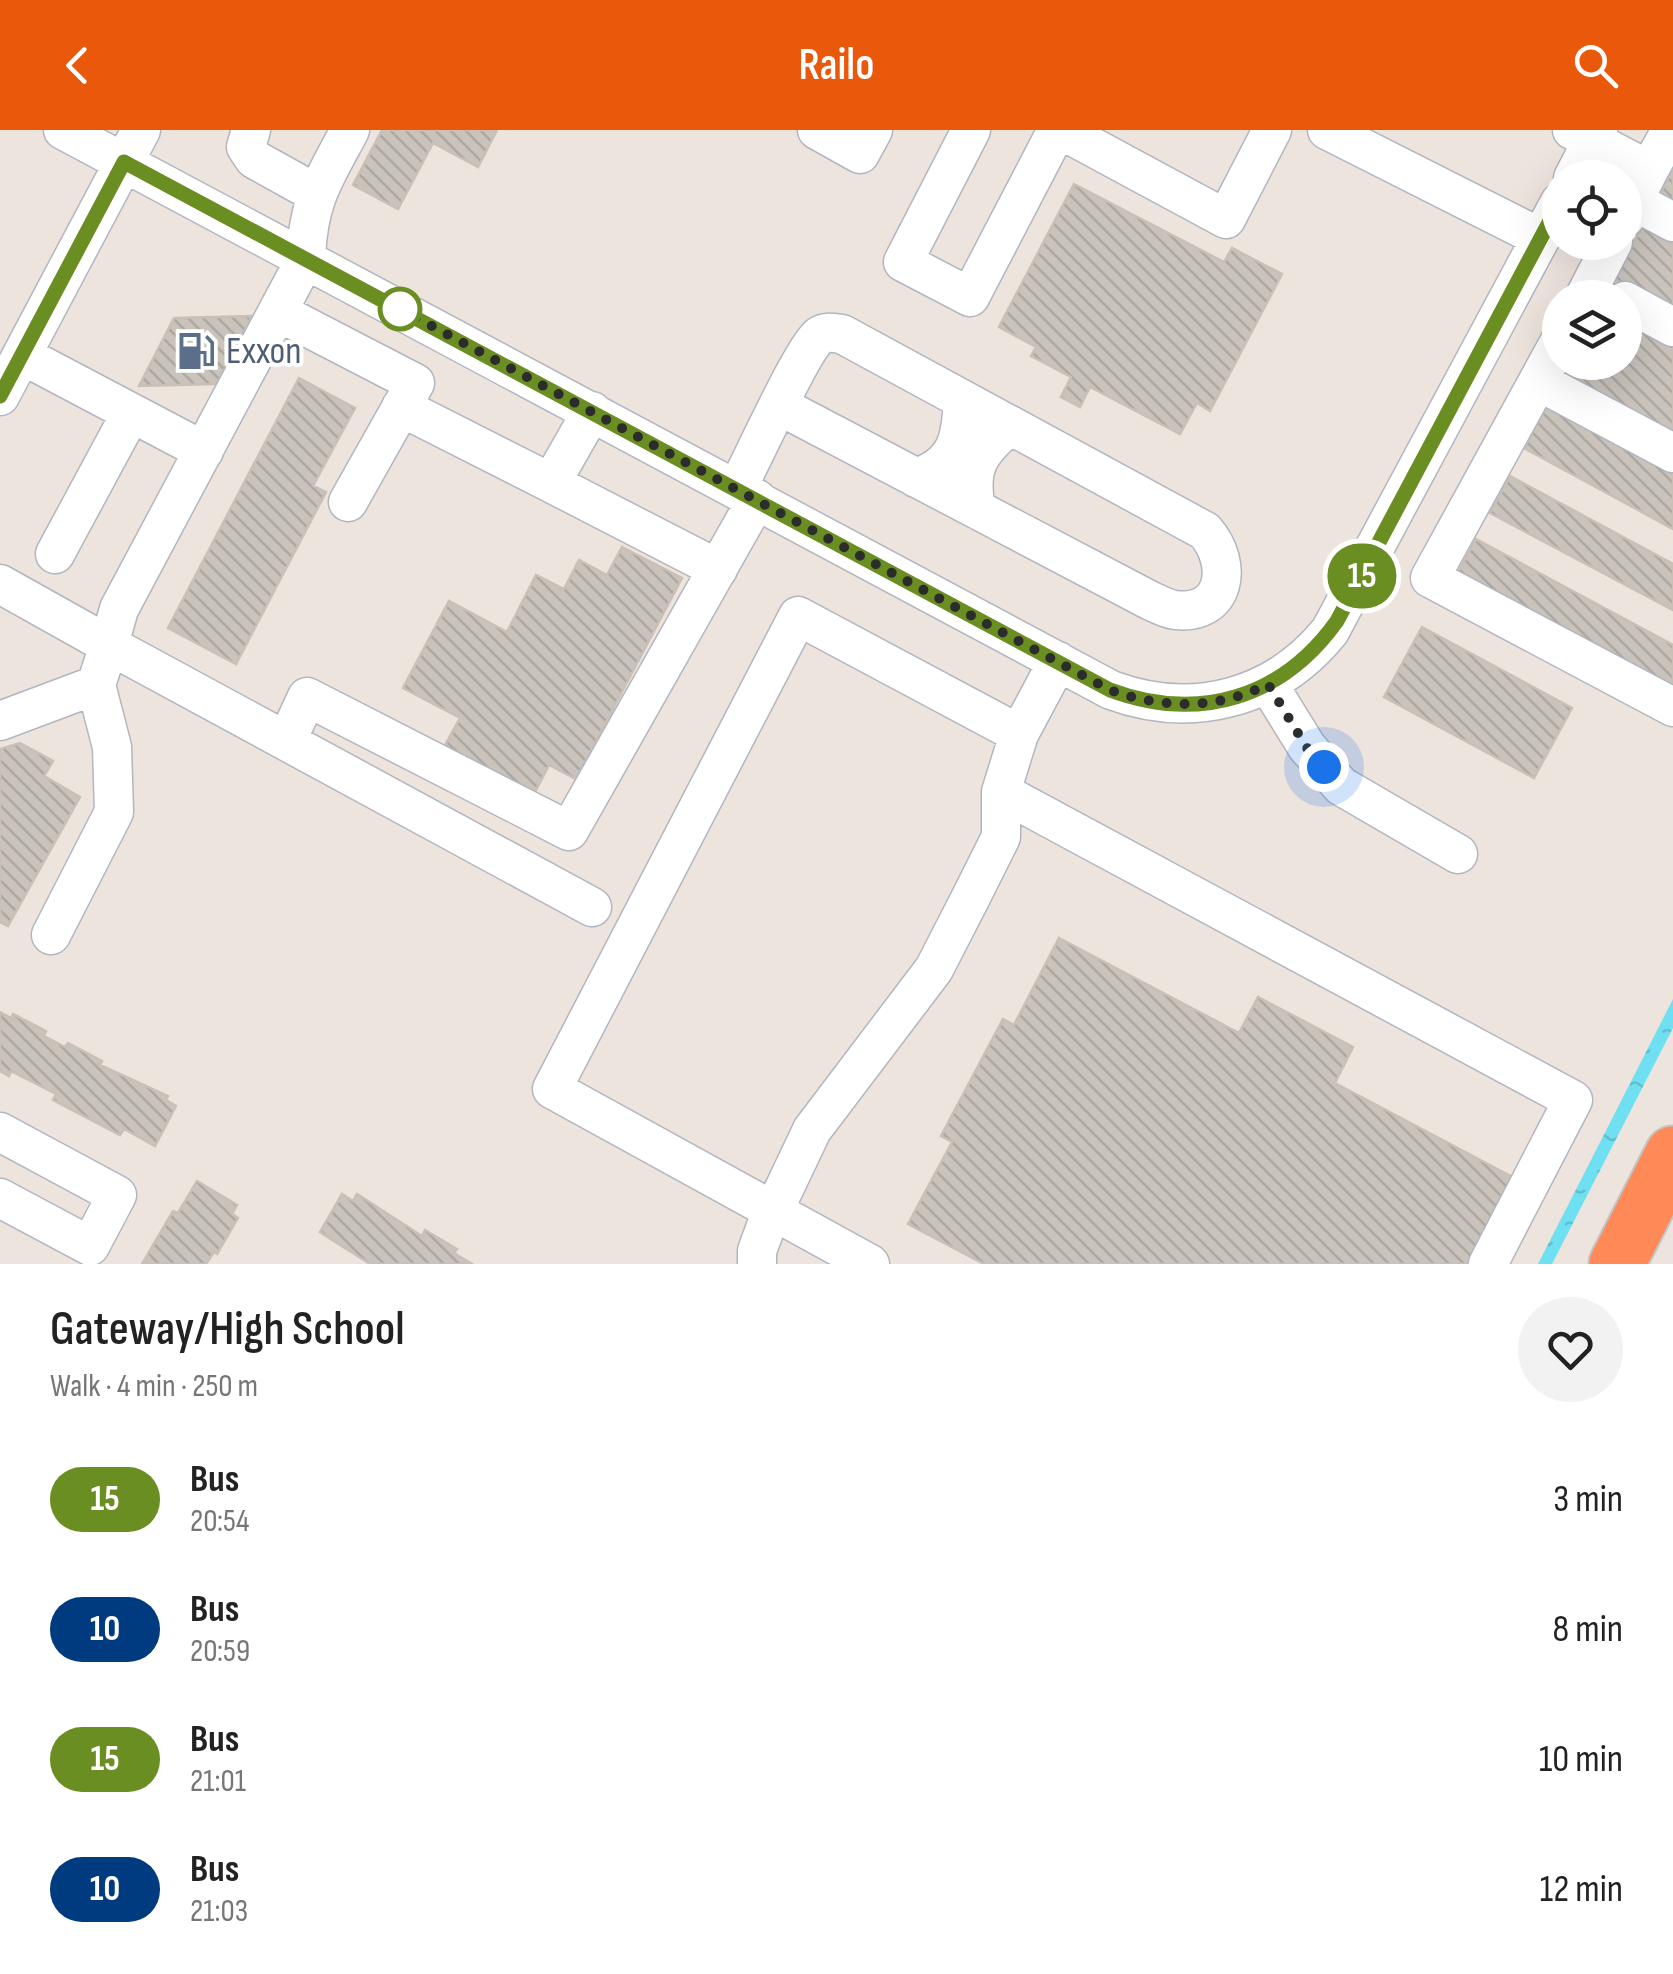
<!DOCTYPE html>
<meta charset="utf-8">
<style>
:root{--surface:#fff;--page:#f2f2f2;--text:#222;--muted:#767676;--accent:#ea580c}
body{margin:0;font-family:"Sofia Sans Condensed",sans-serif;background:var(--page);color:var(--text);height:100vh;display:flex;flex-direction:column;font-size:38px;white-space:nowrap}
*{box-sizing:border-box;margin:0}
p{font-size:32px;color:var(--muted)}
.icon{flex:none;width:55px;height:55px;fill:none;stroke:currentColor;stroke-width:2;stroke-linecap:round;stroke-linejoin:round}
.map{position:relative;height:1134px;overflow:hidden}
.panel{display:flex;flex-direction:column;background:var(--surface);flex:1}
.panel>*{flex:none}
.badge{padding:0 20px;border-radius:32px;font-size:35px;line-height:65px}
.controls{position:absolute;left:1542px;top:30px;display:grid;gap:20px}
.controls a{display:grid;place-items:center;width:100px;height:100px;border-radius:50%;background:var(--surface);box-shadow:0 10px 40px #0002;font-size:50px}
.you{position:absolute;width:50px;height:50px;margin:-25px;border:8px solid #fff;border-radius:50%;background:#1a73e8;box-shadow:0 0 0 15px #1a73e833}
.map>.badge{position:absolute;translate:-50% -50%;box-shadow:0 0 0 5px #fff}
.round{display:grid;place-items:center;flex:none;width:105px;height:105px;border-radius:52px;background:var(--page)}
.headline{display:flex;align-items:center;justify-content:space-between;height:170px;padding:0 50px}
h1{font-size:48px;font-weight:600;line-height:75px}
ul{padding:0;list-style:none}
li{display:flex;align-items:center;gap:30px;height:130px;padding:0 50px}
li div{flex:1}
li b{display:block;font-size:38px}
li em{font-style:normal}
li .badge{min-width:110px;font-weight:700;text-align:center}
header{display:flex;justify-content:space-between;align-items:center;height:130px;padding:0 50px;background:var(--accent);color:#fff;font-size:45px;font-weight:600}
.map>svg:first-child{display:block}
.water{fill:url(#water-ripples)}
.building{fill:url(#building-back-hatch);stroke:#c9c0b7;stroke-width:2.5}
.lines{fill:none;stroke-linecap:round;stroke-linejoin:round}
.minor-casing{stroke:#b2b6bf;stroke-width:41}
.highway-casing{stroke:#c4c4c4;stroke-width:59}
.minor{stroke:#fff;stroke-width:38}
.highway{stroke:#ff8957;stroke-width:55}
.line-casing{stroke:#fff;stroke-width:22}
.line{stroke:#6b8e23;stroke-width:15}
.walk{stroke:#2c2c2c;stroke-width:10;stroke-dasharray:0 18}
.stop-dot{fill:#fff;stroke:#6b8e23;stroke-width:5}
.labels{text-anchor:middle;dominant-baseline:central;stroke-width:8;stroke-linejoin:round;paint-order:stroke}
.service-label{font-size:38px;fill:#4e5e75;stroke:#fff;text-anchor:start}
</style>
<header><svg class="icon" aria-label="back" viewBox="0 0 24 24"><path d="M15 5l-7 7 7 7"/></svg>Railo<svg class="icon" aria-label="search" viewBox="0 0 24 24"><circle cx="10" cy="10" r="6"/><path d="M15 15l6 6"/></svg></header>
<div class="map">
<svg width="1673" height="1134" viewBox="0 0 1673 1134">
<defs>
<pattern id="water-ripples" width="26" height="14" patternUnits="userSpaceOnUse" patternTransform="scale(2.5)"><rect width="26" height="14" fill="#6fe0f1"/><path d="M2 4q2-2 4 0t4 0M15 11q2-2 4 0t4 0" fill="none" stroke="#60c0cf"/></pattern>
<pattern id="building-back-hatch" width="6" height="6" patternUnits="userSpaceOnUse" patternTransform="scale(2.5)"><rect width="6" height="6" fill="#c9c3bc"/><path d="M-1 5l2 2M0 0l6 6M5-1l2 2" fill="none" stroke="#ada8a2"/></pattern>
</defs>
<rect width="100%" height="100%" fill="#eee4de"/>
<path class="water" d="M1673 869V898L1552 1134H1538Z"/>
<path class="building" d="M382 0H497L478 37 433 13 398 79 353 55Z
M1673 40V77L1657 69Z
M1074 54 1224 132 1232 118 1282 144 1210 281 1197 273 1180 304 1090 257 1080 277 1061 267 1071 247 1031 226 1036 217 999 197Z
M1642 97 1673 114V181L1614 149Z
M252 186 217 254 139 256 174 188Z
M1625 189 1673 215V308L1561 248 1570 232H1625Z
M299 248 355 278 313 356 326 362 236 534 168 498Z
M1547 275 1673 343V399L1524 318Z
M1510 346 1673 434V480L1490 383Z
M1476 409 1673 515V561L1457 444Z
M622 417 682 448 576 649 549 635 534 664 444 617 460 588 403 558 449 471 507 502 536 445 564 459 579 430 607 445Z
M1422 497 1572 578 1534 648 1384 567Z
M20 613 53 631 44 646 80 667 8 796 0 792V619Z
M1059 808 1239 903 1258 867 1353 917 1335 953 1518 1050 1474 1134H984L908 1094 952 1012 941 1006 1003 889 1014 895Z
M0 882 11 888 13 884 46 901 44 906 65 917 68 913 102 931 100 935 168 966 166 970 176 976 155 1016 124 999 120 1005 53 970 56 964 11 941 9 946 0 941Z
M197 1051 237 1075 232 1084 238 1088 217 1124 214 1122 206 1134H142L173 1081 178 1083Z
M342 1064 353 1071 357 1064 422 1106 425 1100 457 1119 454 1123 472 1134H370L320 1102Z"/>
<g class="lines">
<g class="minor-casing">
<path id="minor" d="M63 0 1111 560C1192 590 1275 569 1330 501L1560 72
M251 0 246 17 254 29 317 64
M817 0 860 24 873 0
M971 0 903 132 970 167 1057 0
M1061 0 1226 89 1272 0
M1327 0 1541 108
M1572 0 1649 40 1625 88
M1649 40 1671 0
M1573 48 1598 0
M1634 71 1673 92
M1584 168 1613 112
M1625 171 1673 197
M278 182 415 253 348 372
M1560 211 1430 448 1673 577
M22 225 204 321
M1538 251 1673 323
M0 266 141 0
M401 277 551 353
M592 281 551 353 718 439
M916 348C957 334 961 309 963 270
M737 359C750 334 803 218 819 206 826 201 834 203 842 204L1205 401C1234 434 1226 486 1175 480 1167 479 1158 474 1151 471L780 276
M976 379C968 337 978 323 1010 295
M55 424 131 283
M0 454 109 515 119 479 306 128C308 70 324 49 350 0
M1268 554 1307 617 1341 656 1458 724
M0 591 96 555
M1019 604 1001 662 1573 970 1488 1134
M287 610 307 567 569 701 757 369
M51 805 114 682 112 617 96 555 109 515 592 777
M0 1002 117 1065 90 1116 0 1068
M757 1134V1121L765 1099 812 1000 934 839 972 765 1001 707V662
M870 1134 552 959 798 486 1019 604 1058 531"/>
</g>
<g class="highway-casing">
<path id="highway" d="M1617 1134 1673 1024"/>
</g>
<use href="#minor" class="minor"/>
<use href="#highway" class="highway"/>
</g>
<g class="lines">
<g class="line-casing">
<path id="line" d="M0 266 124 32 1110 560C1199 593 1282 568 1337 491L1560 72"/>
</g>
<use href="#line" class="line"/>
<path class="walk" d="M400 179 1110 560C1162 579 1218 580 1268 554L1307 618 1324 637"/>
</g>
<defs>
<g id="fuel-bare" transform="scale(3)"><path d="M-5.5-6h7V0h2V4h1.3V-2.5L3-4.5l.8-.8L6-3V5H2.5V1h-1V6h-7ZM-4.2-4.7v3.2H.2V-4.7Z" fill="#5c6f8a" stroke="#fff" stroke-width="2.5" paint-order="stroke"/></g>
</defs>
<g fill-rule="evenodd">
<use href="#fuel-bare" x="196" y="221"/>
</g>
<circle class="stop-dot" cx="400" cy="179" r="20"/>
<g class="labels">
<g class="service-label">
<text x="226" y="221">Exxon</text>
</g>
</g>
</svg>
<div class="controls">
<a><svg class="icon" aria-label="locate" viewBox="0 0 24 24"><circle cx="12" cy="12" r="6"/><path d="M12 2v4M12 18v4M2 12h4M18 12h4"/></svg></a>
<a><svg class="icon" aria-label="layers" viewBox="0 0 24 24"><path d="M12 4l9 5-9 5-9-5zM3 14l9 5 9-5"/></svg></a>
</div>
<div class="you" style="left:1324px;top:637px"></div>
<b class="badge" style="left:1362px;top:446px;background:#6b8e23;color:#fff">15</b>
</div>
<section class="panel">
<div class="headline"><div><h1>Gateway/High School</h1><p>Walk · 4 min · 250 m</p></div><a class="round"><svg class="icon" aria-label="heart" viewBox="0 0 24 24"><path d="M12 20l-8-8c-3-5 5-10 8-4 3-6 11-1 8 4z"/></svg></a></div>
<ul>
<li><span class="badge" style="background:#6b8e23;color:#fff">15</span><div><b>Bus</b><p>20:54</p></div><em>3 min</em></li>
<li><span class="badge" style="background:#003b80;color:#fff">10</span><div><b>Bus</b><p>20:59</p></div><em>8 min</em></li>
<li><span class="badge" style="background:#6b8e23;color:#fff">15</span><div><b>Bus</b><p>21:01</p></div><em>10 min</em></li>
<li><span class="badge" style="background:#003b80;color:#fff">10</span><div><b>Bus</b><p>21:03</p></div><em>12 min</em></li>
</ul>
</section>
